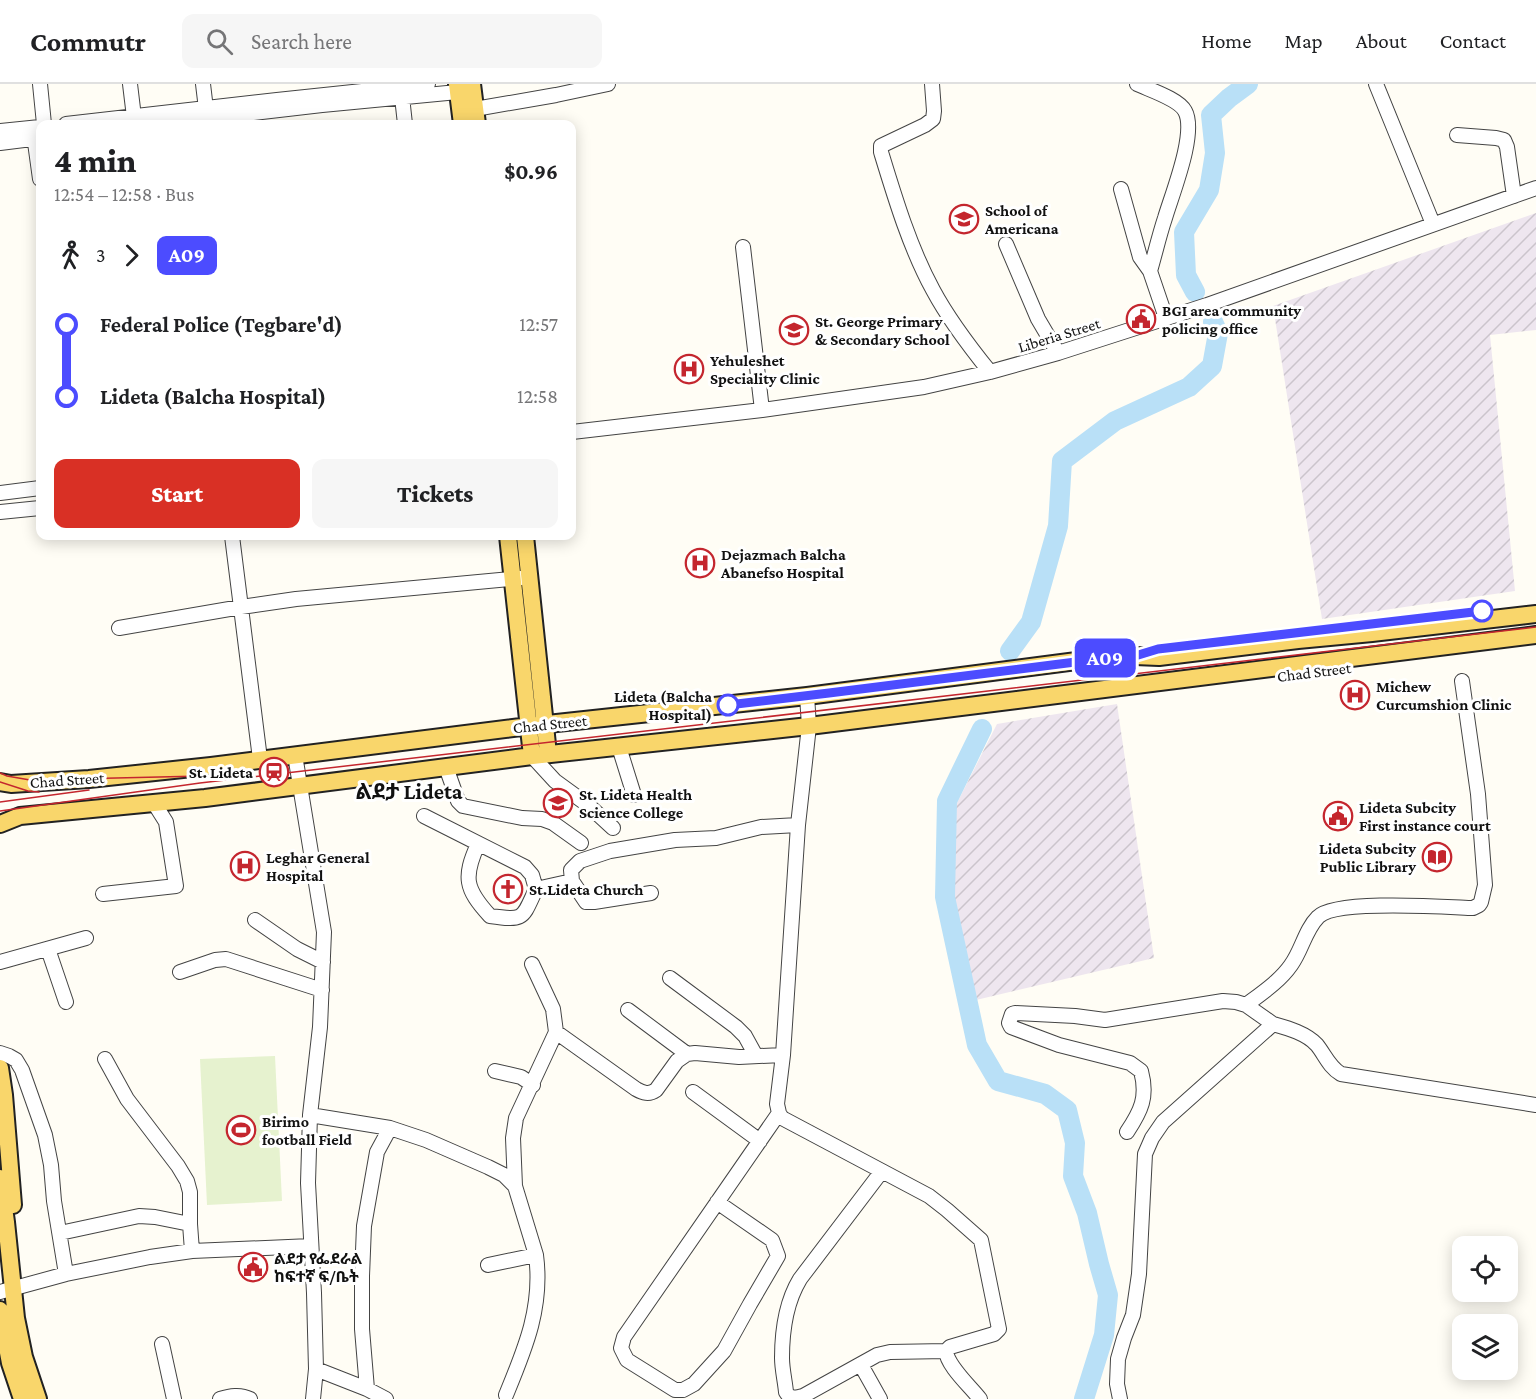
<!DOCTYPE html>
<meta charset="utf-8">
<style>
:root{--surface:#fff;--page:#f6f6f6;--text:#202124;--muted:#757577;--line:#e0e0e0;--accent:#d93025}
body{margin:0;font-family:"Crimson Pro","Noto Sans Ethiopic",serif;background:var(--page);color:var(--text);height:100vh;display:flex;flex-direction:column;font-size:22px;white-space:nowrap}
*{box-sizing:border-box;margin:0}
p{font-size:20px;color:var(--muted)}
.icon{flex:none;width:33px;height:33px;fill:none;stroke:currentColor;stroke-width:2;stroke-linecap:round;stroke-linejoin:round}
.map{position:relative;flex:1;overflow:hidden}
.side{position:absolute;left:36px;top:36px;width:540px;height:420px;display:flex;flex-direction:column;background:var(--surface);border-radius:12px;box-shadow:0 3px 15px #0003}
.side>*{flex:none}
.badge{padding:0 12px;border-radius:9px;font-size:21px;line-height:39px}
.controls{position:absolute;left:1452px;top:1152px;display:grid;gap:12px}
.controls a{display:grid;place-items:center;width:66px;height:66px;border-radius:12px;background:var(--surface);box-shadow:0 3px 15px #0003;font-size:30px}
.map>.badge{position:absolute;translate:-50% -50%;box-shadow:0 0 0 3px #fff}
.legs{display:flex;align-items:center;gap:9px;height:66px;padding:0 18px;font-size:20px}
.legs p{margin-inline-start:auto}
.headline{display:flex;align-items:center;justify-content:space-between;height:102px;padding:0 18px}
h1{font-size:33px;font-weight:800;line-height:45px}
.primary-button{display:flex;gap:12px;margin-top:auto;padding:12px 18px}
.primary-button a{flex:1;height:69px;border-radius:12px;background:var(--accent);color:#fff;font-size:24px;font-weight:800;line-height:69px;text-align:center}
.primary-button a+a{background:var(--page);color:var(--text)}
ul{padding:0 18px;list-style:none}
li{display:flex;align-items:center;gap:21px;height:72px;font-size:22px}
li i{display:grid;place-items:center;width:9px;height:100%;margin:0 8px;background:currentColor}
li i::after{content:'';width:15px;height:15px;margin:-8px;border:4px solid;border-radius:50%;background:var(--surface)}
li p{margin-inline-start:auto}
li:first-child i{background:linear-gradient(#0000 50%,currentColor 0)}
li:last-child i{background:linear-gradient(currentColor 50%,#0000 0)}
header{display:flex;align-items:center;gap:36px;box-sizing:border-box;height:84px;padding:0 30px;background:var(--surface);border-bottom:2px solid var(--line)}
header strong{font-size:28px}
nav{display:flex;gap:33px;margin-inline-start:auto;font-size:21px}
.search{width:420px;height:54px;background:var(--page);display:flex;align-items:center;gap:15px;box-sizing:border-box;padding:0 21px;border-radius:12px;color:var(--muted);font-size:22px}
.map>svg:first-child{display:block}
.industrial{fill:url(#industrial-furrows)}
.pitch{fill:#e6f2cf}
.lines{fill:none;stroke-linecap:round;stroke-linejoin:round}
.river{stroke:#b9e0f7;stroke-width:20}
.minor-casing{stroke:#444;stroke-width:16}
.major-casing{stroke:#222;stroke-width:20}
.minor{stroke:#fff;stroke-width:14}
.major{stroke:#f9d66b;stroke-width:16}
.tram{stroke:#c4262e;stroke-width:1.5}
.line-1-casing{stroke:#fff;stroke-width:14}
.line-1{stroke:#4c4cff;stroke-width:9}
.stop-1-dot{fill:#fff;stroke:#4c4cff;stroke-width:3}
.labels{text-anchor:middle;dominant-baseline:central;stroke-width:6;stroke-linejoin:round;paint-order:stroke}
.poi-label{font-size:16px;font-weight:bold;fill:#111;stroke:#fff;text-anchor:start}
.street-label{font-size:16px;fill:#111;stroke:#fff}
.stop-label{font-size:16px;font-weight:bold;fill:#111;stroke:#fff;text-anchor:end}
.district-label{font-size:22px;font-weight:bold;fill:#111;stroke:#fff}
</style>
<header>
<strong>Commutr</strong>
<div class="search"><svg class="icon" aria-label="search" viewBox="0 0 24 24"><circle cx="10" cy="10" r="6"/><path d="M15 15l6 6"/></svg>Search here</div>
<nav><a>Home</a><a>Map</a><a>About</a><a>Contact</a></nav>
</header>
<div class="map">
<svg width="1536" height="1315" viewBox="0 0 1536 1315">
<defs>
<pattern id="industrial-furrows" width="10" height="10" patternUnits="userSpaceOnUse" patternTransform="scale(1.5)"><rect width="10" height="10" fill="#eee6ef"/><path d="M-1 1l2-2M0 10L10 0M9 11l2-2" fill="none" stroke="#cbc4cc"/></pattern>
</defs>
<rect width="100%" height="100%" fill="#fffdf5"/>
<path class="industrial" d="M1536 129V246L1490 251 1515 507 1322 535 1273 222Z
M1117 620 1154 874 976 916 955 819 954 725 997 640Z"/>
<path class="pitch" d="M275 972 282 1117 207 1121 200 975Z"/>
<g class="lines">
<path class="river" d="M1195 208 1186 191 1184 148 1209 106 1215 69 1211 31 1229 14 1248 0
M1010 567 1031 538 1058 442 1062 377 1115 337 1189 303 1212 282 1218 249 1213 238
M982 645 947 717 945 813 977 961 998 997 1045 1010 1067 1026 1075 1059 1073 1092 1087 1129 1099 1180 1108 1211 1104 1251 1084 1315"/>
<g class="minor-casing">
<path id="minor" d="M40 0 44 40
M130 0 134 33
M203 0 206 25
M932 0 934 27 933 35 925 41 885 60 881 62V68C895 114 910 164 933 206 949 236 969 262 990 288
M1137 0C1150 6 1179 15 1185 27 1197 49 1172 110 1165 134 1159 152 1155 170 1150 187
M1376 0 1433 140
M401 4 405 40
M475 25 556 11 608 0
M66 40 277 16 428 0
M160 40 322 21 468 7
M33 44 40 95
M0 47 40 43
M1457 51 1496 54 1504 56 1507 63 1514 112
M0 59 40 54
M1121 105 1140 173 1150 187 1166 234
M1006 160 1038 235 1058 269
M743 163 762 326
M572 348 762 326 924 303 990 288 1058 269 1207 221 1536 104
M0 409 40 404
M0 428 40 424
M232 452 260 675
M119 544 241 523 296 515 521 494
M807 612 809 642 798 741 783 971 777 1020 779 1029 782 1034 929 1112 947 1126 981 1156 999 1245 994 1250 950 1263 946 1267C947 1282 971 1303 980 1315
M619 663 634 711
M295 671 324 848 320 943 310 1031 308 1099 314 1209 316 1285 313 1315
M532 672 555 697 588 721 613 744
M446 683 458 717 463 722 522 734 542 735 553 739 581 759
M424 732 525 783 532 791 536 805 572 797
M478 760C463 793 465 805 490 832 525 837 522 835 536 805
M651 809 594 818H586L572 797 571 786 580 777 610 767 675 756 716 754 761 743 798 741
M103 810 176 802 166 738 154 719
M255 836 297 865 323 878
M48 865 66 918
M0 878 86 854
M180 888 215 876 226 875 322 906
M670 894 736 943 745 952 756 972
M628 926 687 970
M1273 940 1246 921C1262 909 1280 897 1291 881 1302 866 1305 846 1318 833 1335 815 1446 823 1473 824L1479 821 1481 818 1485 801 1478 710 1462 597
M556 948 636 1005C643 1009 649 1011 656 1006L677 977 687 970 695 969 739 973 783 971
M0 969 9 972 16 976 22 986 45 1051 51 1081 54 1117 66 1190
M105 975 127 1015 178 1082 187 1097 190 1108V1140L192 1167
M495 987 521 993 533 1001
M693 1008 760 1057
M310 1031 390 1044 426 1056 488 1083 504 1091 515 1102 536 1171C543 1223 525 1265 506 1311
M1127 1048C1141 1027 1148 1013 1141 987L1130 979 1059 961 1011 943 1009 939 1012 930 1015 929 1075 932 1105 936 1223 917 1236 918 1246 921
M882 1087 800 1195C786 1218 782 1246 782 1274 782 1285 785 1297 786 1308 790 1315 795 1314 803 1312L877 1271 890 1268 946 1267
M515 1102 513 1054 516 1034 556 948 553 925 532 880
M717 1118 772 1156 778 1172 750 1220 724 1267 694 1300 683 1306H675L627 1276 621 1264 624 1253 779 1029
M60 1149 139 1132 155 1133 190 1140
M488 1181 536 1171
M0 1208 66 1190 150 1173 192 1167 311 1162
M162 1260 174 1315
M861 1281 880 1315
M316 1285 367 1305 386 1315
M367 1305 362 1245V1192L364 1142 377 1068 390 1044
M220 1315C230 1312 240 1310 250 1315
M1120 1315 1117 1300 1118 1275 1124 1254 1133 1231 1139 1190 1145 1070 1152 1054 1163 1038 1273 940C1287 944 1306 949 1317 961 1325 971 1329 983 1341 990L1536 1021"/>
</g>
<g class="major-casing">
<path id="major" d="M457 0 462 40
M472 0 477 40
M508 452 532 672
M525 452 548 670
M0 698 11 700 89 695 211 682 529 642 807 612 1115 572H1135L1159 573 1298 556 1372 549 1536 530
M0 740 20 732 205 714 532 672 809 642 1536 551
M0 984 4 1011 13 1121
M0 1094 6 1138 16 1234 24 1273 38 1315
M0 1226 10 1279 22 1315"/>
</g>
<use href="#minor" class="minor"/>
<use href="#major" class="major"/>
<path class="tram" d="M0 689 7 692 30 696 202 692
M0 698 28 707 39 708
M0 718 89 706
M0 727 200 699 1536 543"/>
</g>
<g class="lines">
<g class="line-1-casing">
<path id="line-1" d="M728 621 829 609 1115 573 1135 572 1158 565 1482 527"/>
</g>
<use href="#line-1" class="line-1"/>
</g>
<defs>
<g id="school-ring" transform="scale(1.5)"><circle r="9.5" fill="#fff" stroke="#c4262e" stroke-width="1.5"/><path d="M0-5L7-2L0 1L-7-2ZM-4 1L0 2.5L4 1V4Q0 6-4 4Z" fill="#c4262e"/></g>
<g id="civic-ring" transform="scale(1.5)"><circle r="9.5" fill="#fff" stroke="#c4262e" stroke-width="1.5"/><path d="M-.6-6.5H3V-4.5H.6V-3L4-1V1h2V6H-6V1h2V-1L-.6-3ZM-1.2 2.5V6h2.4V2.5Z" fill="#c4262e"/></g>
<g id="hospital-ring" transform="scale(1.5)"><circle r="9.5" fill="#fff" stroke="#c4262e" stroke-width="1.5"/><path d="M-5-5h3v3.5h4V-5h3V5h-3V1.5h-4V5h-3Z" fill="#c4262e"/></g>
<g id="station-ring" transform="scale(1.5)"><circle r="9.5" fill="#fff" stroke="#c4262e" stroke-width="1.5"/><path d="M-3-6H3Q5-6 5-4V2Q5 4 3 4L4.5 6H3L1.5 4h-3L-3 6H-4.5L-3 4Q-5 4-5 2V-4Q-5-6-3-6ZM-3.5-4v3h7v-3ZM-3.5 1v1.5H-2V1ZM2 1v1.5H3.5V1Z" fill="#c4262e"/></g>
<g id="university-ring" transform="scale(1.5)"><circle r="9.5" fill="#fff" stroke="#c4262e" stroke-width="1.5"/><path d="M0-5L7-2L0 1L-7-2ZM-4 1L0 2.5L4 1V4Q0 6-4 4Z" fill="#c4262e"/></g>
<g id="library-ring" transform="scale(1.5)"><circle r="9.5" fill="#fff" stroke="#c4262e" stroke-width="1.5"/><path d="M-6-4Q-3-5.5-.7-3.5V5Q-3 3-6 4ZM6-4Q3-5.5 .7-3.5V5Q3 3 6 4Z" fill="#c4262e"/></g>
<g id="church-ring" transform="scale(1.5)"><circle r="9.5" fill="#fff" stroke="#c4262e" stroke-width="1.5"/><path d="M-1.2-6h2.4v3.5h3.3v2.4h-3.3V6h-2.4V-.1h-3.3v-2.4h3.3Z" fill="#c4262e"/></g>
<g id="stadium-ring" transform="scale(1.5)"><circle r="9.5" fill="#fff" stroke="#c4262e" stroke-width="1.5"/><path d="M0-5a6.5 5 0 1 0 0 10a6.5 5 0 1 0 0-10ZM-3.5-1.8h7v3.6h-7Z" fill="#c4262e"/></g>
</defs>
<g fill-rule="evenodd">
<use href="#school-ring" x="964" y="135"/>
<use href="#civic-ring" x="1141" y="235"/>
<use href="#school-ring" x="794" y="246"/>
<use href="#hospital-ring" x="689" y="285"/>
<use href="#hospital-ring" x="700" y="479"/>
<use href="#hospital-ring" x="1355" y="611"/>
<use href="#station-ring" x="274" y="688"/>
<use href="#university-ring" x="558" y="719"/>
<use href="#civic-ring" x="1338" y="732"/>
<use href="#library-ring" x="1437" y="773"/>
<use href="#hospital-ring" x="245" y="782"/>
<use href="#church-ring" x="508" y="805"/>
<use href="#stadium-ring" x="241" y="1046"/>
<use href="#civic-ring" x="253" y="1183"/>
</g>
<g class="stop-1-dot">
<circle cx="1482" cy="527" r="10"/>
<circle cx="728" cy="621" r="10"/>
</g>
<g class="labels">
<g class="poi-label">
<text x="985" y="126">School of<tspan x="985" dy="18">Americana</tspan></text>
<text x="1162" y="226">BGI area community<tspan x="1162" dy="18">policing office</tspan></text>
<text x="815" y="237">St. George Primary<tspan x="815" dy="18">&amp; Secondary School</tspan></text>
<text x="710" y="276">Yehuleshet<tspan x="710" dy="18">Speciality Clinic</tspan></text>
<text x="721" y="470">Dejazmach Balcha<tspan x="721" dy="18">Abanefso Hospital</tspan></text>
<text x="1376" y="602">Michew<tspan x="1376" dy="18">Curcumshion Clinic</tspan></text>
<text x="253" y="688" text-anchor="end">St. Lideta</text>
<text x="579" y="710">St. Lideta Health<tspan x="579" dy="18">Science College</tspan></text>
<text x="1359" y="723">Lideta Subcity<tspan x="1359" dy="18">First instance court</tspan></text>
<text x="1416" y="764" text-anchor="end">Lideta Subcity<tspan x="1416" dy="18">Public Library</tspan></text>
<text x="266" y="773">Leghar General<tspan x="266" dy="18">Hospital</tspan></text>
<text x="529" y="805">St.Lideta Church</text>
<text x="262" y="1037">Birimo<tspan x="262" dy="18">football Field</tspan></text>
<text x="274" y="1174">ልደታ የፌደራል<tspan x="274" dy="18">ከፍተኛ ፍ/ቤት</tspan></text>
</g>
<g class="street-label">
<text transform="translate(1059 251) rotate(-17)">Liberia Street</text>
<text transform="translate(1314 588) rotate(-7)">Chad Street</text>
<text transform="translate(550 640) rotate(-6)">Chad Street</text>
<text transform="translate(67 696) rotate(-4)">Chad Street</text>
</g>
<g class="stop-label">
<text x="712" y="612">Lideta (Balcha<tspan x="712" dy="18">Hospital)</tspan></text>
</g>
<g class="district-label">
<text x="409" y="707">ልደታ Lideta</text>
</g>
</g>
</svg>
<div class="controls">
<a><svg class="icon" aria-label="locate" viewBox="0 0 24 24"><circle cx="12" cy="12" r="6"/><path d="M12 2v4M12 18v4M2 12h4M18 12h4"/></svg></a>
<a><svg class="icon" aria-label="layers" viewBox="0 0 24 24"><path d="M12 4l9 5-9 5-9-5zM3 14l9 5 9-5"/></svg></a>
</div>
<b class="badge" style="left:1105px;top:574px;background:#4c4cff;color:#fff">A09</b>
<section class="side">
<div class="headline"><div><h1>4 min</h1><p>12:54 – 12:58 · Bus</p></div><b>$0.96</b></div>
<div class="legs"><svg class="icon" aria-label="walk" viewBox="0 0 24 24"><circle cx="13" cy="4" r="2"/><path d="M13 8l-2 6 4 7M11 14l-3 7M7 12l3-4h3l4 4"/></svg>3<svg class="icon" aria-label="forward" viewBox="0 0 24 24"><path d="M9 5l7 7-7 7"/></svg><b class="badge" style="background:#4c4cff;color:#fff">A09</b></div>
<ul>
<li><i style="color:#4c4cff"></i><b>Federal Police (Tegbare'd)</b><p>12:57</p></li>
<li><i style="color:#4c4cff"></i><b>Lideta (Balcha Hospital)</b><p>12:58</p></li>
</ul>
<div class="primary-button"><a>Start</a><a>Tickets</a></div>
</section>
</div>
